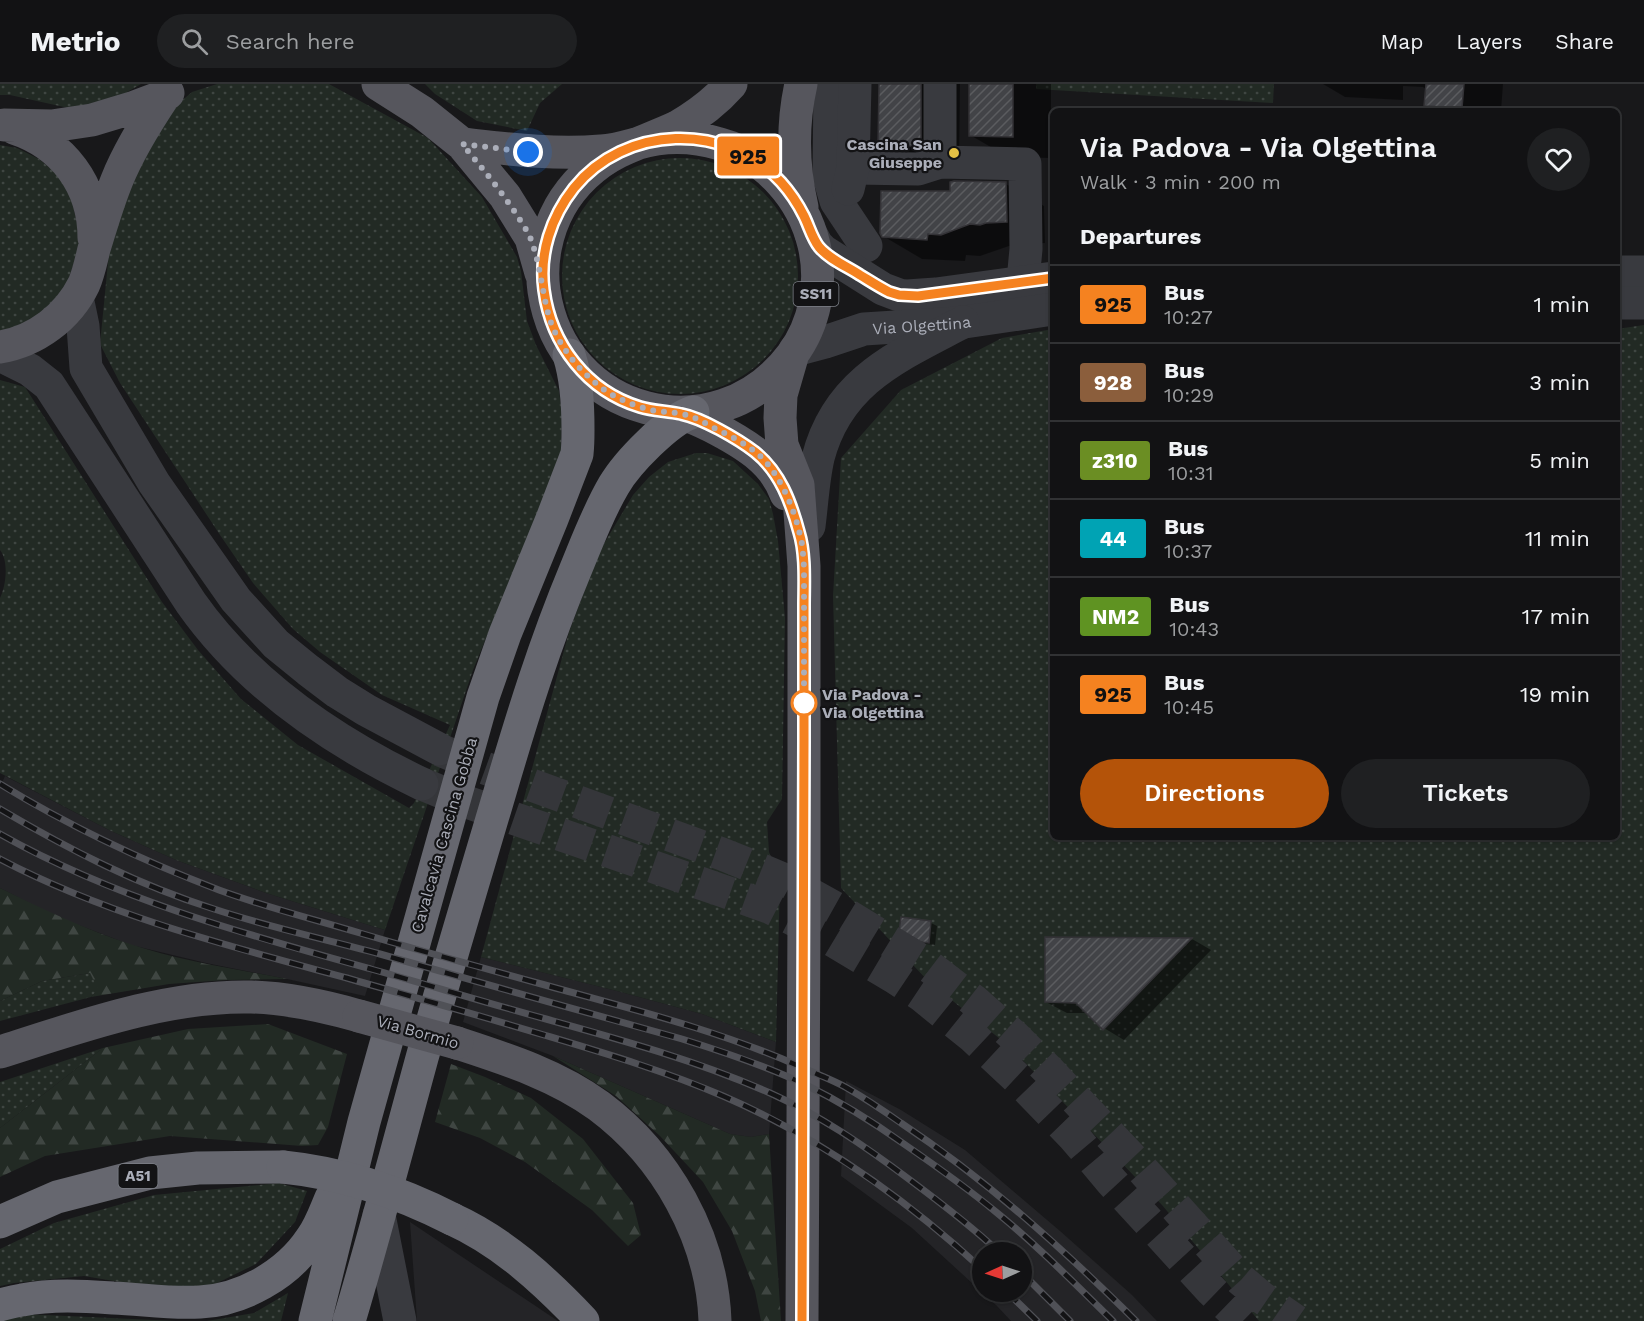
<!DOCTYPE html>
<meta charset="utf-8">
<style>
:root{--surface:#121214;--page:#1f2022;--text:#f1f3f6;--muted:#9c9ea0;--line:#313234;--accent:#b45309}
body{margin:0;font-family:"Work Sans",sans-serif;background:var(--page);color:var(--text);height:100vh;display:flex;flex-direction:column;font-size:22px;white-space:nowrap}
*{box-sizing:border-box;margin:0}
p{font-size:20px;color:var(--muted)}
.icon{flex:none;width:33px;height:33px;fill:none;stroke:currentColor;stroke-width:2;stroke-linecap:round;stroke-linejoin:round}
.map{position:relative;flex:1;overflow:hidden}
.sheet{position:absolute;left:1050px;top:24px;width:570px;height:732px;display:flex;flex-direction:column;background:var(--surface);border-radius:9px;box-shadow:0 2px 4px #0004,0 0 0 2px var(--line)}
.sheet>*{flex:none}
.badge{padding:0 12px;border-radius:4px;font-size:21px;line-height:39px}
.needle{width:39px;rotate:267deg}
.fabs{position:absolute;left:972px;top:1158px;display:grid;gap:12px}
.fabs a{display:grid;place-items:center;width:60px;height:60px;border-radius:50%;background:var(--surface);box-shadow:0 2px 4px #0004,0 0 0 2px var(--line);font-size:30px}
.you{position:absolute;width:30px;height:30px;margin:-15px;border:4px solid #fff;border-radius:50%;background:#1a73e8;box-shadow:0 0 0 9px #1a73e833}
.map>.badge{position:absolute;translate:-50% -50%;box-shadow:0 0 0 3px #fff}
h2{padding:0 30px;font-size:22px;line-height:54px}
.round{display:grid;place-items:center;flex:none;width:63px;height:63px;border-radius:32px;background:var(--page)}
.head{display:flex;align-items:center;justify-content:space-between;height:102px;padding:0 30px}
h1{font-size:28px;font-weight:600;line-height:45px}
.action{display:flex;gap:12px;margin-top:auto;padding:12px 30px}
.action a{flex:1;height:69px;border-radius:36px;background:var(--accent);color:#fff;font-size:24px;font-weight:600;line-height:69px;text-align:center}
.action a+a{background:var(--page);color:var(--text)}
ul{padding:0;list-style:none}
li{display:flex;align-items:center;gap:18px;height:78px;padding:0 30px;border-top:2px solid var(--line)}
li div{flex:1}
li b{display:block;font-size:22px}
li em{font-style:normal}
li .badge{min-width:66px;font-weight:700;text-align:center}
header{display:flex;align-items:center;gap:36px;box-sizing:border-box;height:84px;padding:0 30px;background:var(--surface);border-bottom:2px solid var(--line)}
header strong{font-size:28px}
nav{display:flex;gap:33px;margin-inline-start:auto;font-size:21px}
.search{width:420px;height:54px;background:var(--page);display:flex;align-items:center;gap:15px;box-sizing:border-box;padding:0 21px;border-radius:33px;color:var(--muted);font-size:22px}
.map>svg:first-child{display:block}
.built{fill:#242427;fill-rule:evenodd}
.grass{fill:url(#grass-dots)}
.forest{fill:url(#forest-firs)}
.shadow{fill:#0007}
.building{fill:url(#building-hatch);stroke:#333236;stroke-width:1.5}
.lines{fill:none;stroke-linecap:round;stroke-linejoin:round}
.minor-tunnel{stroke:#35363a;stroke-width:33;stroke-dasharray:33 16;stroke-linecap:butt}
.minor{stroke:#393a3f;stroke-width:33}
.major{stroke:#56565d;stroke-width:33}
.highway{stroke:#66676f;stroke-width:33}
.rail-casing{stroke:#505157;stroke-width:7}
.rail{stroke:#131315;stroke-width:4.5;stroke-dasharray:14;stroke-linecap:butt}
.major-bridge{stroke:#56565d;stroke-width:33}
.highway-bridge{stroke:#66676f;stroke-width:33}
.line-casing{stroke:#fff;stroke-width:14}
.line{stroke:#f58220;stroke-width:9}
.walk{stroke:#abaeb9;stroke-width:6;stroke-dasharray:0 10.8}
.poi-dot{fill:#e5c145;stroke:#131315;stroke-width:2}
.stop-dot{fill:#fff;stroke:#f58220;stroke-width:3}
.labels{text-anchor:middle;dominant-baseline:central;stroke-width:4.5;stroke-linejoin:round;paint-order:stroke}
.shield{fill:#131315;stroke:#7d8088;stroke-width:1.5}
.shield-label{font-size:15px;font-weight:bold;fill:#abaeb9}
.poi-label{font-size:16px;font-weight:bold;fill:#abaeb9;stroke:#131315;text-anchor:end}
.street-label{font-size:16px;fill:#abaeb9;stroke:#131315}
.stop-label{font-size:16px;font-weight:bold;fill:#abaeb9;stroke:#131315;text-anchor:start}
</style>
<header>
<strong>Metrio</strong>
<div class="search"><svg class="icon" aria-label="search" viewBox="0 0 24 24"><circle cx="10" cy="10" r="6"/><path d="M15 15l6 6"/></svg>Search here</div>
<nav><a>Map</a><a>Layers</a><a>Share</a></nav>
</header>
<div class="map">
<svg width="1644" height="1237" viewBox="0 0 1644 1237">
<defs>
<pattern id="grass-dots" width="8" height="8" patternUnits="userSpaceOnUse" patternTransform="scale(1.5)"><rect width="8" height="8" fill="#222a24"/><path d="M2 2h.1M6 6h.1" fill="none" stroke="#3f4642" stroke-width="1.8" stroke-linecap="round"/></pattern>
<pattern id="forest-firs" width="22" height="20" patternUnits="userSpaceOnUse" patternTransform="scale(1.5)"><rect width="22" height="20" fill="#222a24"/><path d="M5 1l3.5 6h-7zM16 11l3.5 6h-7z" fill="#3f4642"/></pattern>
<pattern id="building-hatch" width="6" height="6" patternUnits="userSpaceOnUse" patternTransform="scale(1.5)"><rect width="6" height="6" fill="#424347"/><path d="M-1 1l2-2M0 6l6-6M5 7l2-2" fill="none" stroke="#5b5c5f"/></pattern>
</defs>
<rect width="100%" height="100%" fill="#18181a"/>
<path class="built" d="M5 692 109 746 176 776 266 809 385 846 365 912 287 895 206 879 131 861 55 832 0 804V703Z
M481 873 617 907 702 930 776 958 769 1050 751 1053 730 1050 553 972 463 938Z
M846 997 901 1026 965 1066 1060 1147 1132 1211 1157 1237H1011L997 1222 912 1144 841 1092ZM1022 1168V1208H982V1168Z
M410 1138 558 1237H417Z"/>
<path class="grass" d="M0 0H141L122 11 73 25 10 11H0Z
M217 0H329L428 54 482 113 517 173 521 187 527 237 536 261 559 307 562 330 561 371 473 586 385 846 266 809 176 776 109 746 0 689V514C6 502 9 477 0 466V296L25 303 162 518 198 566 241 615 298 661 409 724 414 719 450 641 382 611 320 568 293 545 253 499 220 451 120 299 100 260 111 148 154 40 192 8Z
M425 0H562L540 19 527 47 477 37 435 10Z
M1036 0H1274L1273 19 1036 5Z
M0 61 17 64 39 75 58 91 71 111 81 159 65 205 49 224 29 238 6 246H0Z
M562 192a118 118 0 1 1 236 0a118 118 0 1 1-236 0Z
M1644 241V1237H1259L1162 1121 1010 963 928 897 841 804 833 512 841 374 901 306 1002 254 1053 245V753H1617V245Z
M696 369H707L733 377 758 400 769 415 773 430 778 457 785 534 782 715 767 738 769 768 780 796 776 958 702 930 617 907 481 873 569 548 599 468 633 411 649 393 668 378Z
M90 889 99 905 91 913 0 937V917L42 897Z
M103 964 0 1044V998Z
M279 1099 307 1107 295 1138 256 1180 211 1202 150 1203 84 1192 14 1199 0 1202V1165L54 1139 154 1111Z
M288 1209 281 1237H207L254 1229Z
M2 1229 176 1237H0V1230Z"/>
<path class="forest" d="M0 804C42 825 85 845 130 860 180 877 236 885 287 895L226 896 169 900 91 913 98 905 90 889 42 897 0 917Z
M268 940 347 970 328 1043 318 1061 302 1062 170 1052 45 1072 0 1093V1044L103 964 188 945Z
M553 972 730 1050 751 1053 769 1050 781 1237H761L755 1207 732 1147 703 1098 660 1052 616 1012Z
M451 980 485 993 531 1014 583 1055 633 1119 641 1151 628 1162 592 1126 525 1078 480 1054 435 1038Z"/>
<path class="shadow" d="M881 0H960L959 83H918L880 61Z
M971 0H1051V74L1008 73 970 51Z
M1323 0H1503L1501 27H1436L1426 21 1427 6 1423 3 1403 2V16L1345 13Z
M954 99 1006 100 1044 122 1045 159 1025 160 1019 163 1009 162 980 172 966 171 965 177 922 175 883 152 951 108Z
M902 835 931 839 937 842 935 861 906 858 900 854Z
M1047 854 1192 855 1211 866 1124 956 1104 944 1089 929H1067L1046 918Z"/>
<path class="building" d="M879 0H921V62H878Z
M969 0H1013V53L969 52Z
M1426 0H1464L1462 24 1424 22Z
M954 97 1006 98 1007 138 986 139 980 141 970 140 941 151 928 150 927 156 882 153 880 149 881 107H950V98Z
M901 833 931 837 929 859 898 855Z
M1045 853 1192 854 1103 946 1076 919 1045 918Z"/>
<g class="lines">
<path class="minor-tunnel" d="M440 666 479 682 722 770 764 787 785 796 837 825 922 877 973 916 1015 953 1051 989 1140 1083 1241 1196 1261 1213 1296 1237
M422 700 461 716 726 808 771 824 827 853 894 893 921 911 973 953 1018 995 1074 1053 1112 1098 1212 1207 1243 1237"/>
<g class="minor">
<path d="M830 0 829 93 836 117 866 162"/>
<path d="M940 78V0"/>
<path d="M853 84 918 85 940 78 1025 80 1026 165 1023 197"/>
<path d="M848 105 853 84 855 0"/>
<path d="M811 150 817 161 823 167 883 205 899 211 907 212 936 210 1053 194"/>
<path d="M1617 188H1644"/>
<path d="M77 213 83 242 86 284 154 399 236 516 276 560 308 586 337 608 366 626 439 665"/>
<path d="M1617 219H1644"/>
<path id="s1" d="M795 266 825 258 864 245 958 239 1053 225"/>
<path d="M0 271 30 286 49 301 191 519C248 600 334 658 422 700"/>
<path d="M809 442C812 419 813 396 818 374 838 296 899 272 963 238"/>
<path d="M379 1131 400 1237"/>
</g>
<path class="major" d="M378 0 422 28 462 60 505 112 531 154 541 189
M801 0C792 40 793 84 802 123
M4 41 52 42 92 36 135 23 164 12 168 9
M14 44C63 60 94 101 94 154
M462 60C508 65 554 71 601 67 620 66 638 58 657 55 678 52 700 54 720 60 767 73 803 114 814 161 823 199 815 240 792 271 716 372 562 332 544 207 540 179 546 148 560 123 573 100 594 80 618 68 637 59 658 52 677 43 696 32 716 17 731 0
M0 263C36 257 68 233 84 200 89 188 91 177 94 165 101 142 108 118 117 96 129 66 146 39 164 12
M792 273 781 311 780 334 782 361 798 401 804 482V835L802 1237
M681 330C691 332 701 337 711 342 742 358 774 376 786 410
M457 959C506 975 557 991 599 1022 666 1072 712 1153 715 1237
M0 968C79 943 167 911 251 913 288 914 324 922 359 932"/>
<path class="highway" d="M452 1135C503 1158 545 1197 583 1237
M0 1138 57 1113 150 1089 198 1084 283 1083
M0 1221C7 1219 15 1217 22 1216 52 1210 83 1212 113 1214 142 1215 170 1220 200 1218 242 1216 287 1191 311 1155 320 1143 325 1128 331 1114
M315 1237 364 1038 483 613 505 550 552 435 577 370C578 361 578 355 578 346 578 321 577 296 569 271
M349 1237C375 1150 398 1062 422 974 447 885 474 796 500 708 522 633 545 559 575 487 587 458 598 428 614 401 627 379 668 336 693 328"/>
<g class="rail-casing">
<path id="rail" d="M0 700C69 742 143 777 219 806 265 823 313 835 360 849 421 867 483 884 545 901 631 925 718 946 801 983 816 990 833 996 847 1004 866 1015 884 1027 901 1039 987 1096 1063 1165 1136 1237
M0 725C68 765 138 801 214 825 268 843 325 855 380 870 481 899 581 927 682 955 724 968 766 982 806 1001 841 1018 873 1038 904 1060 936 1082 967 1104 996 1128 1037 1161 1075 1200 1113 1237
M0 750C116 815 244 850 371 885 429 901 487 919 546 935 622 956 698 977 770 1009 821 1032 865 1062 910 1096 941 1119 971 1142 999 1168
M0 775C109 832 229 862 347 894 413 913 478 931 544 951 604 969 665 987 723 1012 818 1053 906 1115 982 1185
M1022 1189 1070 1237
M1007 1208 1037 1237"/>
</g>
<use href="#rail" class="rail"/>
<path class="major-bridge" d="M359 932 457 959"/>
<path class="highway-bridge" d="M283 1083C343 1089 399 1108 452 1135"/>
</g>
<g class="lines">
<g class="line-casing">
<path id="line" d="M802 1237C803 1044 805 851 804 657 804 613 804 568 804 523 804 499 806 471 799 448 791 418 780 388 755 368 738 355 702 334 681 330 667 327 653 327 640 323 587 307 551 260 544 206 539 170 551 133 574 104 625 41 725 37 781 98 790 108 798 120 804 132 809 142 812 154 819 163 829 175 846 182 860 191 870 197 879 203 889 208L899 211 918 212 1053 194"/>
</g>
<use href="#line" class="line"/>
<path class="walk" d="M528 68 462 60C483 85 503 109 520 136 524 143 529 149 531 156 541 182 542 210 550 236 558 259 573 279 591 295 609 312 632 322 656 327 665 328 674 328 683 330 695 333 705 339 716 345 731 352 746 360 759 371 780 390 794 424 800 451 803 461 803 472 804 483V619"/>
</g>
<circle class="poi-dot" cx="954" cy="69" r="6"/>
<circle class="stop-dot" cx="804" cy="619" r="12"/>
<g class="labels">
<g class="shield">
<rect x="793.5" y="198" width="45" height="24" rx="4.5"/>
<rect x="118.5" y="1080" width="39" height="24" rx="4.5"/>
</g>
<g class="shield-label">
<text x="816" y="210">SS11</text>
<text x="138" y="1092">A51</text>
</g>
<g class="poi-label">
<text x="942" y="60">Cascina San<tspan x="942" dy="18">Giuseppe</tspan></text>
</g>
<g class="street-label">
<text stroke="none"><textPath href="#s1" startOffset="130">Via Olgettina</textPath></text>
<text transform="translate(444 751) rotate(-74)">Cavalcavia Cascina Gobba</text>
<text transform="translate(418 948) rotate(16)">Via Bormio</text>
</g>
<g class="stop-label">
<text x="822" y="610">Via Padova -<tspan x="822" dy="18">Via Olgettina</tspan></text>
</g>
</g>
</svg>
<div class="fabs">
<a><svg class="needle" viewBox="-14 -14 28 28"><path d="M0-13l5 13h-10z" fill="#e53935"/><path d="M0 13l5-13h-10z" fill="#9c9ea0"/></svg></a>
</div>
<div class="you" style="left:528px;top:68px"></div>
<b class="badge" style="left:748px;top:72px;background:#f58220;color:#111">925</b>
<section class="sheet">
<div class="head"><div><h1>Via Padova - Via Olgettina</h1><p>Walk · 3 min · 200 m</p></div><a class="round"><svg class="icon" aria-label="heart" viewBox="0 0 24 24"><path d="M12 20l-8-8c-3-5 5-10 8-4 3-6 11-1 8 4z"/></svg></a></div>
<h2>Departures</h2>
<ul>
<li><span class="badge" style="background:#f58220;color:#111">925</span><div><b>Bus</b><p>10:27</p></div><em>1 min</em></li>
<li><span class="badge" style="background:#8b5e3c;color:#fff">928</span><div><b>Bus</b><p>10:29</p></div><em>3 min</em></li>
<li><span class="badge" style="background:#6b8e23;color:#fff">z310</span><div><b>Bus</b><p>10:31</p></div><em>5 min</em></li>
<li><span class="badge" style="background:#00a3b4;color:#fff">44</span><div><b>Bus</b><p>10:37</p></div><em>11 min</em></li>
<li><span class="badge" style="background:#5f9322;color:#fff">NM2</span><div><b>Bus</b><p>10:43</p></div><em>17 min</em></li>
<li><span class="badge" style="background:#f58220;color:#111">925</span><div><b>Bus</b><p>10:45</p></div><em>19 min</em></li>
</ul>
<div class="action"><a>Directions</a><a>Tickets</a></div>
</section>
</div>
